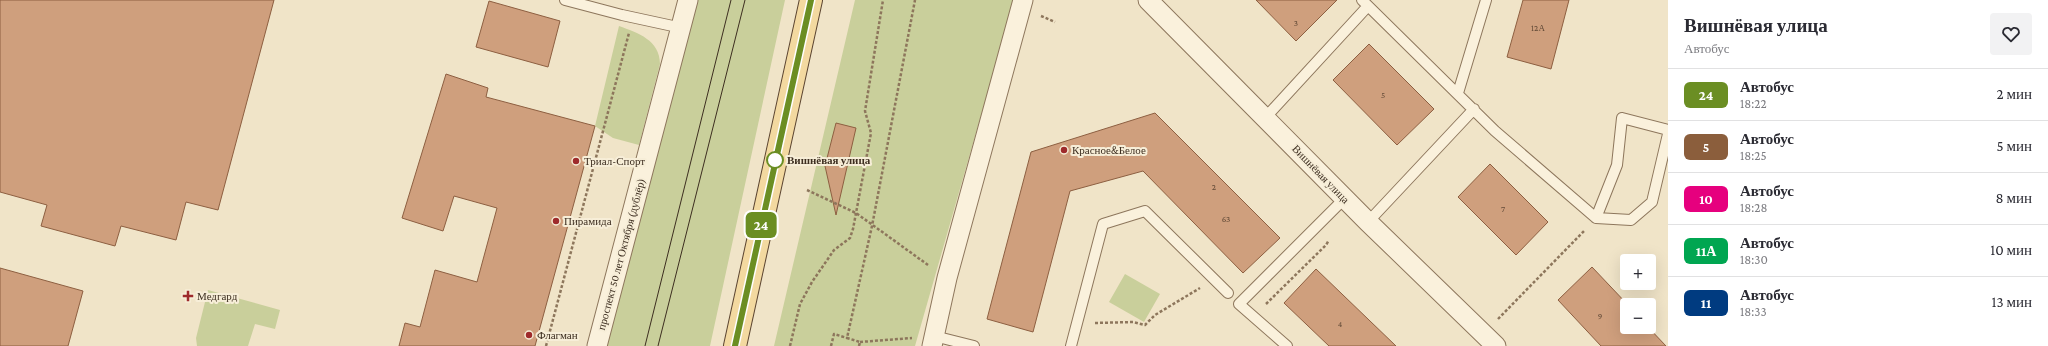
<!DOCTYPE html>
<html lang="ru">
<meta charset="utf-8">
<style>
:root{--surface:#fff;--page:#f2f2f3;--text:#2b2b33;--muted:#7c7c81;--line:#e1e1e2}
body{margin:0;font-family:"Crimson Pro",serif;background:var(--page);color:var(--text);height:100vh;display:flex;flex-direction:column;font-size:15px;white-space:nowrap}
*{box-sizing:border-box;margin:0}
p{font-size:13px;color:var(--muted)}
.icon{flex:none;width:22px;height:22px;fill:none;stroke:currentColor;stroke-width:2;stroke-linecap:round;stroke-linejoin:round}
.map{position:relative;flex:1;overflow:hidden}
.panel{display:flex;flex-direction:column;background:var(--surface);width:380px}
.panel>*{flex:none}
.badge{padding:0 8px;border-radius:6px;font-size:14px;line-height:26px}
.buttons{position:absolute;left:1620px;top:254px;display:grid;gap:8px}
.buttons a{display:grid;place-items:center;width:36px;height:36px;border-radius:4px;background:var(--surface);box-shadow:0 4px 16px #0002;font-size:20px}
.map>.badge{position:absolute;translate:-50% -50%;box-shadow:0 0 0 2px #fff}
.round{display:grid;place-items:center;flex:none;width:42px;height:42px;border-radius:4px;background:var(--page)}
.head{display:flex;align-items:center;justify-content:space-between;height:68px;padding:0 16px}
h1{font-size:19px;font-weight:600;line-height:30px}
ul{padding:0;list-style:none}
li{display:flex;align-items:center;gap:12px;height:52px;padding:0 16px;border-top:1px solid var(--line)}
li div{flex:1}
li b{display:block;font-size:15px}
li em{font-style:normal}
li .badge{min-width:44px;font-weight:700;text-align:center}
main{display:flex;flex:1;min-height:0}
.map>svg:first-child{display:block}
.green{fill:#c9cf9b}
.building{fill:#cf9f7d;stroke:#8d5f41}
.lines{fill:none;stroke-linecap:round;stroke-linejoin:round}
.lane-casing{stroke:#8d765c;stroke-width:12}
.street-casing{stroke:#8d765c;stroke-width:21}
.primary-casing{stroke:#5b4430;stroke-width:24}
.path{stroke:#8d765c;stroke-width:2.5;stroke-dasharray:3 2;stroke-linecap:butt}
.lane{stroke:#faf1dc;stroke-width:10}
.street{stroke:#faf1dc;stroke-width:19}
.primary{stroke:#f3d9a0;stroke-width:22}
.tram{stroke:#3d2e20;stroke-width:1}
.line-casing{stroke:#fff;stroke-width:9}
.line{stroke:#6b8e23;stroke-width:6}
.poi-dot{fill:#9e2a2b;stroke:#f7eed8;stroke-width:1.5}
.stop-dot{fill:#fff;stroke:#6b8e23;stroke-width:2}
.labels{text-anchor:middle;dominant-baseline:central;stroke-width:4;stroke-linejoin:round;paint-order:stroke}
.number-label{font-size:9px;fill:#624a37}
.poi-label{font-size:11px;fill:#3d2e20;stroke:#f7eed8;text-anchor:start}
.stop-label{font-size:11px;font-weight:bold;fill:#3d2e20;stroke:#f7eed8;text-anchor:start}
.street-label{font-size:11px;fill:#3d2e20;stroke:#f7eed8}
</style>
<main>
<div class="map">
<svg width="1668" height="346" viewBox="0 0 1668 346">
<rect width="100%" height="100%" fill="#f0e4c8"/>
<path class="green" d="M697 0H785L710 346H605Z
M855 0H1014L915 346H774Z
M619 26C638 33 660 40 660 64L639 145 613 138 595 126Z
M1125 274 1160 294 1144 322 1109 302Z
M208 290 280 310 275 329 255 324 248 346H197L196 338Z"/>
<path class="building" d="M0 0H274L218 210 186 202 176 240 121 226 115 246 41 226 47 205 0 192Z
M1256 0H1337L1296 41Z
M1523 0H1569L1551 69 1507 57Z
M489 1 560 21 548 67 476 47Z
M1369 44 1434 109 1397 145 1333 80Z
M446 74 488 88 486 97 595 126 535 346H399L405 323 420 327 435 270 477 282 497 208 454 196 443 231 402 218Z
M1155 113 1280 238 1243 273 1143 171 1070 191 1033 332 987 319 1031 152Z
M836 123 856 128 836 215 825 166Z
M1490 164 1548 222 1516 255 1458 197Z
M1592 267 1628 305 1627 327H1648L1666 346H1601L1558 300Z
M0 268 83 291 68 346H0Z
M1316 269 1396 346H1329L1284 303Z"/>
<g class="lines">
<g class="lane-casing">
<path id="lane" d="M565 0 622 15 682 28
M1362 0 1495 131 1596 218 1631 220 1652 202 1668 134
M1458 93 1486 0
M1266 117 1368 6
M1596 218 1617 165 1622 118 1668 130
M1368 222 1474 109
M934 336 974 346
M1071 346 1103 224 1145 211 1228 293
M1287 346 1239 304 1345 198"/>
</g>
<g class="street-casing">
<path id="street" d="M1148 0 1368 222 1496 346
M597 346 688 0
M932 346 947 278 1023 0"/>
</g>
<g class="primary-casing">
<path id="primary" d="M735 346 811 0"/>
</g>
<path class="path" d="M1041 16 1055 22
M807 190 856 213 928 265
M1266 304 1326 245 1329 240
M1498 319 1584 231
M1095 323 1133 322 1145 325 1155 315 1200 288
M860 342 912 338
M546 346 629 33
M790 346 800 304 812 282 834 250 850 238 853 229 871 133 865 111 883 0
M831 346 834 334 847 338
M859 346 860 342 847 338 872 226 915 0"/>
<use href="#lane" class="lane"/>
<use href="#street" class="street"/>
<use href="#primary" class="primary"/>
<path class="tram" d="M645 346 731 0
M658 346 745 0"/>
</g>
<g class="lines">
<g class="line-casing">
<path id="line" d="M735 346 811 0"/>
</g>
<use href="#line" class="line"/>
</g>
<g class="poi-dot">
<circle cx="1064" cy="150" r="4"/>
<circle cx="576" cy="161" r="4"/>
<circle cx="556" cy="221" r="4"/>
<path d="M186 290h4v4h4v4h-4v4h-4v-4h-4v-4h4z"/>
<circle cx="529" cy="335" r="4"/>
</g>
<circle class="stop-dot" cx="775" cy="160" r="8"/>
<g class="labels">
<g class="number-label">
<text x="1296" y="23">3</text>
<text x="1538" y="28">12А</text>
<text x="1383" y="95">5</text>
<text x="1214" y="187">2</text>
<text x="1503" y="209">7</text>
<text x="1226" y="219">63</text>
<text x="1600" y="316">9</text>
<text x="1340" y="324">4</text>
</g>
<g class="poi-label">
<text x="1072" y="150">Красное&amp;Белое</text>
<text x="584" y="161">Триал-Спорт</text>
<text x="564" y="221">Пирамида</text>
<text x="197" y="296">Медгард</text>
<text x="537" y="335">Флагман</text>
</g>
<g class="stop-label">
<text x="787" y="160">Вишнёвая улица</text>
</g>
<g class="street-label">
<text transform="translate(1321 174) rotate(46)">Вишнёвая улица</text>
<text transform="translate(621 254) rotate(-75)">проспект 50 лет Октября (дублёр)</text>
</g>
</g>
</svg>
<div class="buttons">
<a>+</a>
<a>−</a>
</div>
<b class="badge" style="left:761px;top:225px;background:#6b8e23;color:#fff">24</b>
</div>
<section class="panel">
<div class="head"><div><h1>Вишнёвая улица</h1><p>Автобус</p></div><a class="round"><svg class="icon" aria-label="heart" viewBox="0 0 24 24"><path d="M12 20l-8-8c-3-5 5-10 8-4 3-6 11-1 8 4z"/></svg></a></div>
<ul>
<li><span class="badge" style="background:#6b8e23;color:#fff">24</span><div><b>Автобус</b><p>18:22</p></div><em>2 мин</em></li>
<li><span class="badge" style="background:#8b5e3c;color:#fff">5</span><div><b>Автобус</b><p>18:25</p></div><em>5 мин</em></li>
<li><span class="badge" style="background:#e6007e;color:#fff">10</span><div><b>Автобус</b><p>18:28</p></div><em>8 мин</em></li>
<li><span class="badge" style="background:#00a651;color:#fff">11А</span><div><b>Автобус</b><p>18:30</p></div><em>10 мин</em></li>
<li><span class="badge" style="background:#003b80;color:#fff">11</span><div><b>Автобус</b><p>18:33</p></div><em>13 мин</em></li>
</ul>
</section>
</main>
